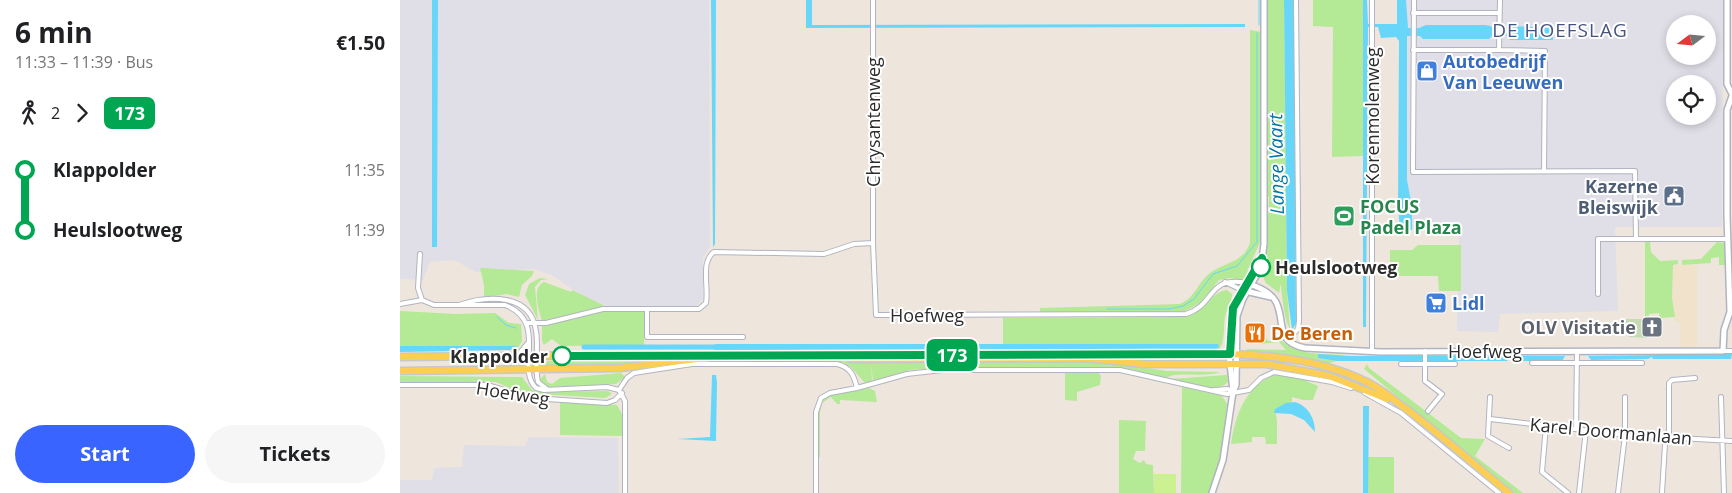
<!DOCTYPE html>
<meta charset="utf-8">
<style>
:root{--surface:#fff;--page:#f6f6f6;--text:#202124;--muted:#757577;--accent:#3964ff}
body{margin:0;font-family:"Open Sans",sans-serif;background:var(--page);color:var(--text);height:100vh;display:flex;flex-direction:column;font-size:19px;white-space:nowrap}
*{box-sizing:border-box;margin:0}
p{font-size:16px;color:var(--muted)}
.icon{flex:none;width:28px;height:28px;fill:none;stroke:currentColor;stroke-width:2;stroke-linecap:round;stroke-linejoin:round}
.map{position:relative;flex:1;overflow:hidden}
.sheet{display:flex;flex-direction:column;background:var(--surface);width:400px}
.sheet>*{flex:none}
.badge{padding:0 10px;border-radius:8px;font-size:18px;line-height:32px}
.needle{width:32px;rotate:254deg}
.fabs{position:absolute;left:1266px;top:15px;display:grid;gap:10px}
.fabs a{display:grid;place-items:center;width:50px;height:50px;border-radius:50%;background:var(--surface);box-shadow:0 2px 8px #0003;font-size:25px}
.map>.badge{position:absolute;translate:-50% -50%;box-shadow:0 0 0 2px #fff}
.legs{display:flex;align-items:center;gap:8px;height:55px;padding:0 15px;font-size:16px}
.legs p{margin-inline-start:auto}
.summary{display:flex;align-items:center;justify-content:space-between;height:85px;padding:0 15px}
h1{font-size:28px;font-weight:700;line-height:38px}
.button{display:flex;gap:10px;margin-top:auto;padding:10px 15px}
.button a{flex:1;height:58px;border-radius:30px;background:var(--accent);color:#fff;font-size:20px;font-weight:700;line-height:58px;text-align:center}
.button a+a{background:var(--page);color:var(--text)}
ul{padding:0 15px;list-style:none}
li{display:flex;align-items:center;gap:18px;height:60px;font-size:19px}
li i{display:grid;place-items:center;width:8px;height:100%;margin:0 6px;background:currentColor}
li i::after{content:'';width:12px;height:12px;margin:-6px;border:4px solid;border-radius:50%;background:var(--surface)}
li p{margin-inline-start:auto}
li:first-child i{background:linear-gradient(#0000 50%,currentColor 0)}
li:last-child i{background:linear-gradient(currentColor 50%,#0000 0)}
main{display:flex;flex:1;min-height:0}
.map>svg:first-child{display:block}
.industrial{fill:#e0dee6;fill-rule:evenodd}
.education{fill:#f1e3cb}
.green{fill:#b4e995}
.cemetery{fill:#c7dab2}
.pitch{fill:#cbf190}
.water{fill:#68d6f8}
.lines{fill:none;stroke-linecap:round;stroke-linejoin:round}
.stream{stroke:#68d6f8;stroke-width:1}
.canal{stroke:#68d6f8;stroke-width:5}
.minor-casing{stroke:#b1b4c0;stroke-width:6}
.tertiary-casing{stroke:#b1b4c0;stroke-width:8}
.primary-casing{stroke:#c8c8c8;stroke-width:9}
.minor{stroke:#fff;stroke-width:4}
.tertiary{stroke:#fff;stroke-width:5}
.primary{stroke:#fccf54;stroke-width:6}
.line-1-casing{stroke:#fff;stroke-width:11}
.line-1{stroke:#00a651;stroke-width:8}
.stop-1-dot{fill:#fff;stroke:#00a651;stroke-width:2.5}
.labels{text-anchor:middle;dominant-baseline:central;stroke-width:4;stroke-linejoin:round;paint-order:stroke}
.shop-label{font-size:18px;font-weight:bold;fill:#366cbe;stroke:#fff;text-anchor:start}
.street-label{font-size:18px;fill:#2b2b2b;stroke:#fff}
.service-label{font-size:18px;font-weight:bold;fill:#4e5e75;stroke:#fff;text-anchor:end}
.leisure-label{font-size:18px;font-weight:bold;fill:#27864d;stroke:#fff;text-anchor:start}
.stop-label{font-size:18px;font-weight:bold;fill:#2b2b2b;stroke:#fff;text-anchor:start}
.worship-label{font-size:18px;font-weight:bold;fill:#5b616d;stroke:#fff;text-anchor:end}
.food-label{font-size:18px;font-weight:bold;fill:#c56008;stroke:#fff;text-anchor:start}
.neighbourhood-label{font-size:19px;letter-spacing:1px;fill:#485480;stroke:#fff}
.water-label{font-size:19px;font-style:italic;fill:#0375a8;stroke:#fff}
</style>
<main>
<section class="sheet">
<div class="summary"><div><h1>6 min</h1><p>11:33 – 11:39 · Bus</p></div><b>€1.50</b></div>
<div class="legs"><svg class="icon" aria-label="walk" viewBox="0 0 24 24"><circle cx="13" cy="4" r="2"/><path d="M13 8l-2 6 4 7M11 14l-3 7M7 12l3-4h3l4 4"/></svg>2<svg class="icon" aria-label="forward" viewBox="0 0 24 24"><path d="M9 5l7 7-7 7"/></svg><b class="badge" style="background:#00a651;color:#fff">173</b></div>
<ul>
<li><i style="color:#00a651"></i><b>Klappolder</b><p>11:35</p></li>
<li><i style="color:#00a651"></i><b>Heulslootweg</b><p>11:39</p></li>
</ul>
<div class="button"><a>Start</a><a>Tickets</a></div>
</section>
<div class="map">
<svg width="1332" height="493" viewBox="0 0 1332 493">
<rect width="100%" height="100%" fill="#eee6dd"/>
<path class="industrial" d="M0 0H309L310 246 303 258V299L295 307 205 306 185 298 152 275 134 269 76 272 54 260 30 262 23 280 0 279Z
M1001 0H1323L1322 227H1215L1218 311 1100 314 1098 332 1057 331 1059 229H1001ZM1275 24H1308V56H1275ZM1275 84H1308V116H1275Z
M129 437 218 438 219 493H0V480H32L34 468 62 467 64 445 125 446Z"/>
<path class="education" d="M1273 265H1297V347H1280V322H1275L1272 299Z"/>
<path class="green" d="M867 0H884L887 291 890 329C882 319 880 267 877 250L881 282 879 293 866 283 864 279 866 271 869 197 867 195Z
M893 0H895L898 321 892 331 896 324Z
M913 0H963V156L932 157 933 27 913 26Z
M850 30 862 32V238L847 271 850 272 849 276 841 280 830 278 819 280 800 303 783 312 640 314V308L780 304C795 298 798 282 810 273 825 262 843 263 850 243Z
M1245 242H1250L1251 252 1260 261 1278 260V264L1273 265 1272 298 1275 317 1260 318 1259 313 1249 314 1248 319H1245Z
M1317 242 1325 243 1326 265H1319V257L1311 258V263L1282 265V260L1301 259Z
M1018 245H1061V291H1039L1038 276H990V250H1012Z
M80 268 134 271 132 276 122 285 119 297 106 294 84 298V285Z
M140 278 149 279 141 280 135 287 138 320 125 295 129 284Z
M144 282 171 292 172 290 203 305V307L142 321C139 310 131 288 144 282Z
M827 290 832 294C832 301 828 307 826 313 822 325 827 343 817 352H314L322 350 817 349 818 344 603 345V318L786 317C805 311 811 292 827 290Z
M0 311 56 314 95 313 109 323 121 324 122 341 117 350 116 346H0Z
M244 311V345L161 346 152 339 144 345 142 341V326L201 312Z
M876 336H878C891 356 925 354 946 355L918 358 937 361 926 364 885 354 848 352 846 349 886 350 879 342 859 344V341H865L866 338 868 341 876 340Z
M305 355 200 367 143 368 139 366 148 361H237Z
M385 359 523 362H704L767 371 820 372C805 378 777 371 766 378L734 370 711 367 536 368 510 370 473 381 471 364 472 381 465 383 450 366 443 362H384Z
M967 364 969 368 1061 438 1085 439 1075 456 1123 493H1114L964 369Z
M665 372H698L701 376 700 385 677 392V401L665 400Z
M221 373 225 377 216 384 148 387 142 383 140 379 145 374 147 382 152 384 160 378Z
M827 375 828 382C816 395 785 383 770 379Z
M875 375 902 379 918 386 913 400H903L892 397V402L875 409 877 421V444H866L865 437H852V442L831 444C835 416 845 386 875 375Z
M0 376 122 377 132 390 138 392 208 391 212 394 205 398 122 393 96 382H0Z
M782 387 822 396 827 404 822 456 810 493H781Z
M469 388 475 391 477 402 440 400V404H437L431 397 422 403 420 413V458L418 456C418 440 412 400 431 395 443 392 456 391 469 388Z
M160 402 217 405 223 416V436L160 435Z
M719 420 746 421 745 451H736L733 459 740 463 744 460 746 464 753 465 754 493H719Z
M968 457H994V493H968Z"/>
<path class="cemetery" d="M1221 319H1248V338L1229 337 1228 330H1221Z"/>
<path class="pitch" d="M754 474H776V493H754Z"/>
<path class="water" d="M32 0H38L37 247H32Z
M311 0H316L315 244 313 247Z
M406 0H412V25L845 24V27L406 28Z
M884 0H893L894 32 896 324 892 330 887 291Z
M963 0H967L968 24H997V0H1006L1008 28H1019L1026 25H1085C1093 26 1102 32 1111 26L1153 28V40H1110L1107 36H1092L1089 39H1023L1020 36H1007V180L1012 207V230L1000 229 998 207 999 41 996 37 981 38 978 27H968L966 327H963Z
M315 344H818L819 346 817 349 314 350Z
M0 346H116L117 350 0 352Z
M918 354 951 356H1165L1162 361H1114L1109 358 1107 361H937L918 358Z
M1332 354 1331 359H1253L1252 357 1248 359 1191 360 1188 356Z
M312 375H316L317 382 316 441 277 439 310 437Z
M895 402C908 406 915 418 915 432L904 420 891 414 874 413 875 409 886 403Z
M963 406H969L968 493H963Z"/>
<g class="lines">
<path class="stream" d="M859 0V25
M707 309H769L783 306 794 299 813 274 837 266 857 242V33
M97 317 106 325 116 328"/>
<path class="canal" d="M184 347H321"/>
<g class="minor-casing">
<path id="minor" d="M473 0V243
M972 0V352
M1014 0 1013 172 1235 171 1236 239
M1100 0 1099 50 1145 51 1144 171
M1013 13H1100
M1013 50H1099
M20 254 18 288 22 300
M825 282 842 290
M1198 294V239H1328
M0 304 22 300 34 305H105C149 322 115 368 136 388L144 390 207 387 219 390 225 401V493
M59 305C87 295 131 293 136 331 139 348 134 365 138 382L147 389
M247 309V337H343
M126 323H146L203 309H299L306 303C309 287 300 262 314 252L424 254 454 244 473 243 476 315 786 314C816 305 807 275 847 283
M887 340 898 329 899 321 896 0
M1025 351V381L1042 394 1028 411
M1323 351H1332
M118 355 128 343
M1132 363H1242
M1001 364H1055
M0 385H87L133 398 207 403 215 400 222 393
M219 390 227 378 234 373 292 364H437C450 367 454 375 457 388
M814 390 828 389 833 392
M965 393 1001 413 1099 493
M1090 397 1088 436 1109 448
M1321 397 1324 493
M1090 419 1225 435 1332 441
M1146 426 1142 472 1168 493
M1176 429 1177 351
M416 493V412L421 398 430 393 457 388 507 374 542 370H720L827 394 849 390 861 378 874 372 932 382 951 388
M1179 493 1186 430
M1218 493 1225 435V397
M1262 493 1265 444 1269 433V383L1272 380 1295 378"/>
</g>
<g class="tertiary-casing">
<path id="tertiary" d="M1327 0V84L1332 94
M847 283C857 287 870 291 876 302 886 322 874 342 905 348L981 352 1323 351 1324 330 1330 312 1327 215V110L1332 96
M845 291 871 297
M833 391 829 354 833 308 861 258
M812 493 823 460 833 392 836 385 837 316 843 299 861 267 864 244V0"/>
</g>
<g class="primary-casing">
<path id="primary" d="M0 357 354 354H829C876 355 925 361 967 382 980 389 991 397 1002 406 1039 433 1073 464 1109 493
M451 359 687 358 744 364H866L929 376 987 399
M0 371 220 368 306 358"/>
</g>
<use href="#minor" class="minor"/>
<use href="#tertiary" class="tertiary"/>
<use href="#primary" class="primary"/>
</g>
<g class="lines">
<g class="line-1-casing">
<path id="line-1" d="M162 356 830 354 833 308 862 258 861 267"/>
</g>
<use href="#line-1" class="line-1"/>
</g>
<defs>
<g id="shop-square" transform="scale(1.125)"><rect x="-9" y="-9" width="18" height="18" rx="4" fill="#3f7fe0" stroke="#fff"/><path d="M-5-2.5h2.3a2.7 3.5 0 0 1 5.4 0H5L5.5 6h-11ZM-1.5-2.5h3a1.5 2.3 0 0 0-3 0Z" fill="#fff"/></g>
<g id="civic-square" transform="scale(1.125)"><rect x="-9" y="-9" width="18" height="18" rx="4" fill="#5c6f8a" stroke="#fff"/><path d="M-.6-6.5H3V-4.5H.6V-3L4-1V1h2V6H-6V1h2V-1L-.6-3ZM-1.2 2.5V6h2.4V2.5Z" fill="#fff"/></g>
<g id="stadium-square" transform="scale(1.125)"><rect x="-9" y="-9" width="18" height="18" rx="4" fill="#2e9e5b" stroke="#fff"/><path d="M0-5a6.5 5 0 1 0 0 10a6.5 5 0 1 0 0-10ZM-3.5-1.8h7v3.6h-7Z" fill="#fff"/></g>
<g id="supermarket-square" transform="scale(1.125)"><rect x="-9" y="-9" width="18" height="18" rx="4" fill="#3f7fe0" stroke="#fff"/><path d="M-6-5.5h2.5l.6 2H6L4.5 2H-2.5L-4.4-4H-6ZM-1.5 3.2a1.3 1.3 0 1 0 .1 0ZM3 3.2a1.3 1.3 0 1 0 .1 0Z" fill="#fff"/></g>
<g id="church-square" transform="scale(1.125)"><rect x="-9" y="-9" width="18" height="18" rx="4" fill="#6b7280" stroke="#fff"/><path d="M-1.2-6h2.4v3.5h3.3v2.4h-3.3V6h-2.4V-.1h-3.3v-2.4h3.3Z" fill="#fff"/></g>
<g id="restaurant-square" transform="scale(1.125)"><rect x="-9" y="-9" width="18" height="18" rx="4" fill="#e8710a" stroke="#fff"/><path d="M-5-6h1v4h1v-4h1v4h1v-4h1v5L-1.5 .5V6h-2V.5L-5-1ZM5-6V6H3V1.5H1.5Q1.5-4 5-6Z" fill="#fff"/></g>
</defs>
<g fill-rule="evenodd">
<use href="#shop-square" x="1027" y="71"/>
<use href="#civic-square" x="1274" y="196"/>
<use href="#stadium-square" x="944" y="216"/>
<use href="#supermarket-square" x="1036" y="303"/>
<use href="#church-square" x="1252" y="327"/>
<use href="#restaurant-square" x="855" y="333"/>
</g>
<g class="stop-1-dot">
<circle cx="861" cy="267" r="9"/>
<circle cx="162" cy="356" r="9"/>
</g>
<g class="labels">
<g class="shop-label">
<text x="1043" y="61">Autobedrijf<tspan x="1043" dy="21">Van Leeuwen</tspan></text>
<text x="1052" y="303">Lidl</text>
</g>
<g class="street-label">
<text transform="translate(972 116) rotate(-90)">Korenmolenweg</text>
<text transform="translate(473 122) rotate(-90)">Chrysantenweg</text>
<text x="527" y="315">Hoefweg</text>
<text x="1085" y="351">Hoefweg</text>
<text transform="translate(113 393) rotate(9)">Hoefweg</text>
<text transform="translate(1211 431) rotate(5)">Karel Doormanlaan</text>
</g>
<g class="service-label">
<text x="1258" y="186">Kazerne<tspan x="1258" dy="21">Bleiswijk</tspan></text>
</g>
<g class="leisure-label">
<text x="960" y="206">FOCUS<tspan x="960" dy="21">Padel Plaza</tspan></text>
</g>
<g class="stop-label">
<text x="875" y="267">Heulslootweg</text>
<text x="148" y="356" text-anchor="end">Klappolder</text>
</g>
<g class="worship-label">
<text x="1236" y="327">OLV Visitatie</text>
</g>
<g class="food-label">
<text x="871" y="333">De Beren</text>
</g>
<g class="neighbourhood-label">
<text x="1160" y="30">DE HOEFSLAG</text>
</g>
<g class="water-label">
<text transform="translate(876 164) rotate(-91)">Lange Vaart</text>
</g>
</g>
</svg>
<div class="fabs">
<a><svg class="needle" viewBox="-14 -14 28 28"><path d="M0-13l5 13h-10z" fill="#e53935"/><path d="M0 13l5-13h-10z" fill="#757577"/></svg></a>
<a><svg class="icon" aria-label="locate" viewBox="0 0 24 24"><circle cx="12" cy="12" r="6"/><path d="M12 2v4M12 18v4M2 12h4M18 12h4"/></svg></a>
</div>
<b class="badge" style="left:552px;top:355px;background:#00a651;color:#fff">173</b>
</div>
</main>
